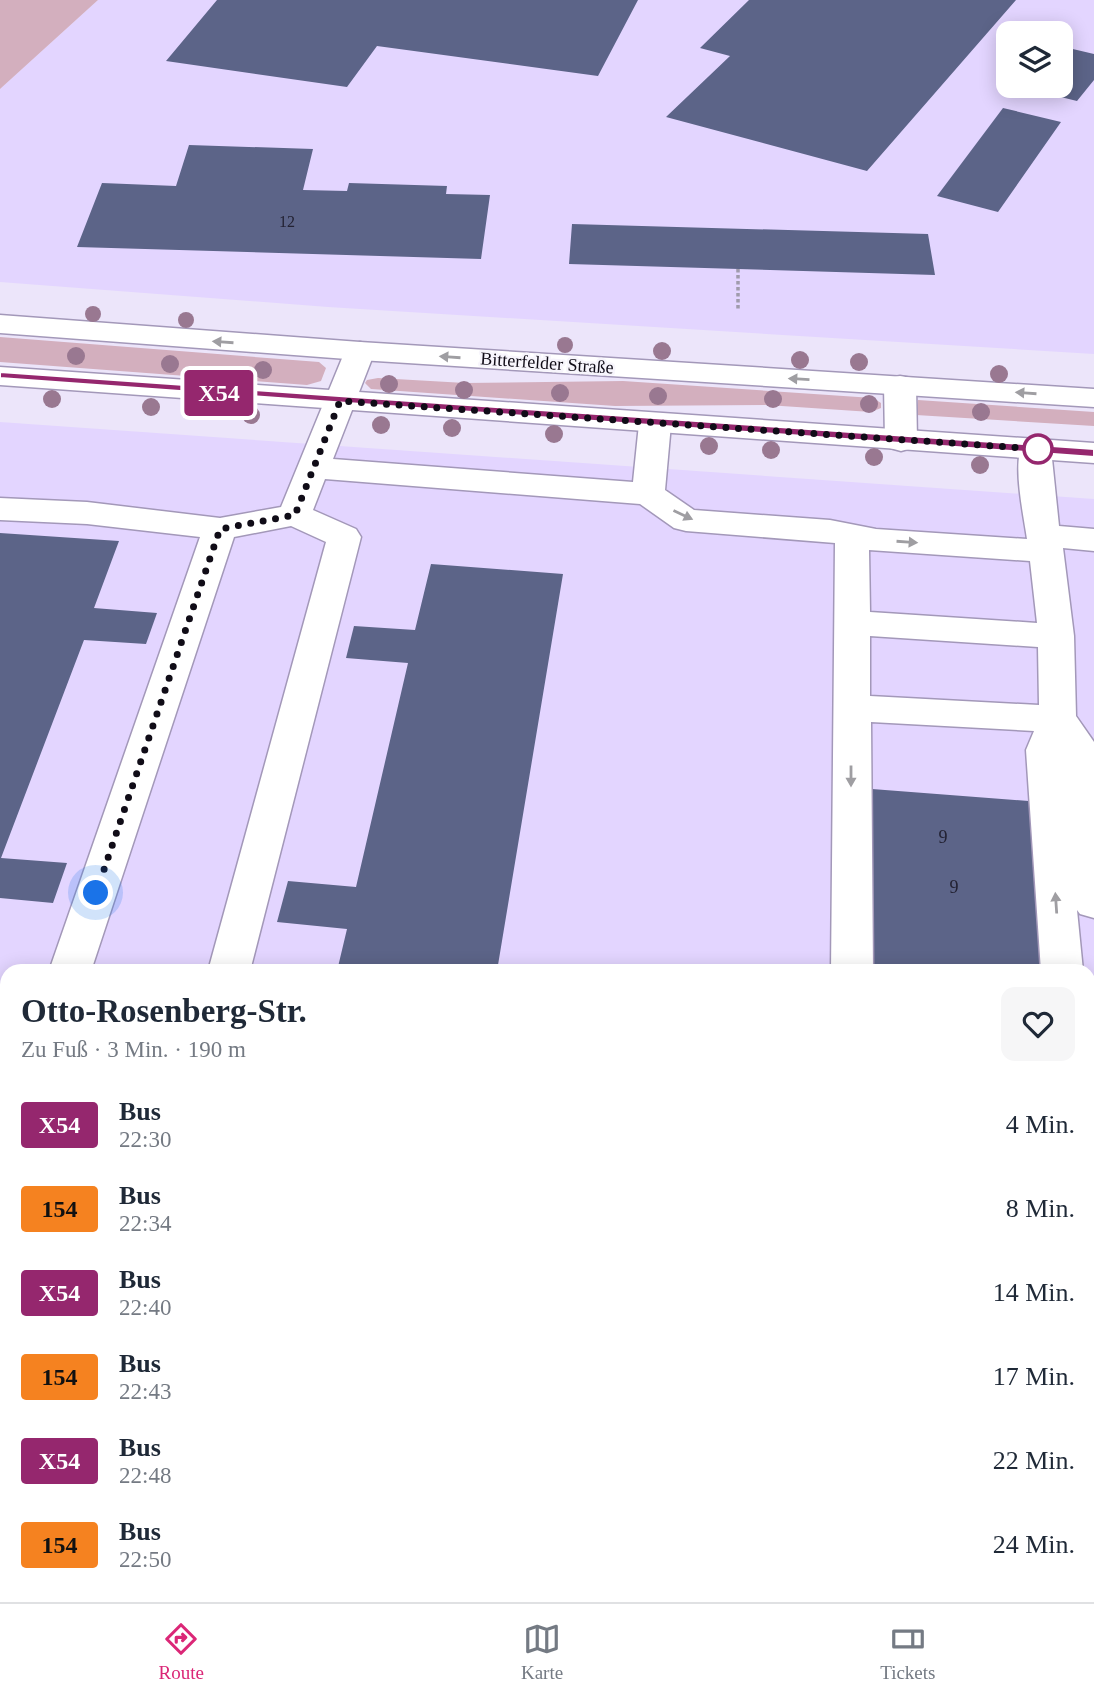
<!DOCTYPE html>
<html lang="de">
<meta charset="utf-8">
<style>
:root{--surface:#fff;--page:#f6f6f7;--text:#1f2937;--muted:#747a83;--line:#e0e1e3;--accent:#db2777}
body{margin:0;font-family:Georgia,serif;background:var(--page);color:var(--text);height:100vh;display:flex;flex-direction:column;font-size:26px;white-space:nowrap}
*{box-sizing:border-box;margin:0}
p{font-size:23px;color:var(--muted)}
.icon{flex:none;width:38px;height:38px;fill:none;stroke:currentColor;stroke-width:2;stroke-linecap:round;stroke-linejoin:round}
.map{position:relative;flex:1;overflow:hidden}
.details{position:absolute;left:0px;top:964px;width:1096px;height:639px;display:flex;flex-direction:column;background:var(--surface);border-radius:21px 21px 0 0;box-shadow:0 4px 18px #0003}
.details>*{flex:none}
.badge{padding:0 14px;border-radius:5px;font-size:24px;line-height:46px}
.fabs{position:absolute;left:996px;top:21px;display:grid;gap:14px}
.fabs a{display:grid;place-items:center;width:77px;height:77px;border-radius:14px;background:var(--surface);box-shadow:0 4px 18px #0003;font-size:35px}
.you{position:absolute;width:35px;height:35px;margin:-18px;border:5px solid #fff;border-radius:50%;background:#1a73e8;box-shadow:0 0 0 10px #1a73e833}
.map>.badge{position:absolute;translate:-50% -50%;box-shadow:0 0 0 4px #fff}
.round{display:grid;place-items:center;flex:none;width:74px;height:74px;border-radius:14px;background:var(--page)}
.head{display:flex;align-items:center;justify-content:space-between;height:119px;padding:0 21px}
h1{font-size:33px;font-weight:600;line-height:52px}
ul{padding:0;list-style:none}
li{display:flex;align-items:center;gap:21px;height:84px;padding:0 21px}
li div{flex:1}
li b{display:block;font-size:26px}
li em{font-style:normal}
li .badge{min-width:77px;font-weight:700;text-align:center}
.dock{display:flex;justify-content:space-around;align-items:center;height:98px;border-top:2px solid var(--line);background:var(--surface);font-size:19px;color:var(--muted)}
.dock a{display:grid;justify-items:center;gap:4px}
.dock .active{color:var(--accent)}
.map>svg:first-child{display:block}
.built{fill:#e3d5ff;fill-rule:evenodd}
.green{fill:#d3afbe}
.building{fill:#5c6488}
.lines{fill:none;stroke-linecap:round;stroke-linejoin:round}
.minor-casing{stroke:#a398b9;stroke-width:3}
.major-casing{stroke:#a398b9;stroke-width:3}
.path{stroke:#a09bac;stroke-width:3.5;stroke-dasharray:3.5 2.5;stroke-linecap:butt}
.minor{fill:#fff;fill-rule:evenodd}
.major{fill:#fff;fill-rule:evenodd}
.tree{fill:#997891}
.oneway{fill:#9f9ea2}
.line{fill:#95276e;stroke:#fff;stroke-width:2}
.walk{stroke:#100c17;stroke-width:7;stroke-dasharray:0 12.6}
.stop-dot{fill:#fff;stroke:#95276e;stroke-width:3.5}
.labels{text-anchor:middle;dominant-baseline:central;stroke-width:5;stroke-linejoin:round;paint-order:stroke}
.far-number-label{font-size:16px;fill:#232233}
.far-street-label{font-size:18px;fill:#100c17;stroke:#f7f5fc}
.number-label{font-size:18px;fill:#232233}
</style>
<div class="map">
<svg width="1094" height="1602" viewBox="0 0 1094 1602">
<rect width="100%" height="100%" fill="#ece5fa"/>
<path class="built" d="M98 0H1094V354L328 307 0 282V89ZM1008 33H1060V86H1008Z
M0 422 1094 499V1602H0ZM7 971H1088V1596H7Z"/>
<path class="green" d="M0 0H98L0 89Z
M0 337 319 362 326 368 321 381 307 385 0 362Z
M378 378 465 383 623 381 873 398 881 403V408L871 412 767 405 615 406 371 389 365 383 367 380Z
M918 400 1094 412V426L916 415Z"/>
<path class="building" d="M217 0H638L598 76 377 46 347 87 166 61Z
M749 0H1016L867 171 666 117 730 56 700 48Z
M1060 46 1094 54V80L1077 101 1024 88 1025 86H1060Z
M1003 108 1061 122 998 212 937 196Z
M189 145 313 149 303 190 347 191 349 183 447 186 446 194 490 195 481 259 77 247 102 183 176 186Z
M572 224 928 234 935 275 569 264Z
M0 533 119 541 94 608 157 613 146 644 84 640 1 858 67 863 53 903 0 898Z
M431 564 563 574 497 971H337L347 929 277 922 288 881 356 887 408 663 346 658 354 626 415 630Z
M859 788 1041 802 1056 971H861Z"/>
<g class="lines">
<g class="minor-casing">
<path id="minor" d="M360 342 371 345 375 351 333 459 633 482 639 424 644 417 655 414 666 417 671 424 665 490 694 510 830 520 876 529 1027 539C1024 517 1011 460 1024 442L1035 439 1046 442 1051 449 1059 526 1094 529V551L1063 548 1074 636 1076 716 1094 742V918L1080 914 1077 910 1083 971H1041L1026 750 1034 731 871 722 873 971H831L835 543 686 531 674 528 640 504 325 479 313 510 356 529 361 537 250 971H208L326 542 291 526 234 537 91 971H49L200 537 87 524 0 520V498L87 502 220 518 281 507 345 351 349 345ZM869 550 1030 561 1037 623 870 612ZM870 636 1038 647 1039 705 870 696Z
M900 376 911 378 916 385 917 441 912 448 901 451 890 448 885 441 884 385 889 378Z
M0 1017 7 1018V1052L0 1051Z
M7 1147V1204L0 1206V1149Z
M1088 1165H1094V1203H1088Z"/>
</g>
<g class="major-casing">
<path id="major" d="M0 315 360 342 1094 389V407L360 360 0 333Z
M0 367 1094 443V463L0 385Z"/>
</g>
<path class="path" d="M738 269V310"/>
<use href="#minor" class="minor"/>
<use href="#major" class="major"/>
</g>
<g class="tree">
<circle cx="93" cy="314" r="8"/>
<circle cx="186" cy="320" r="8"/>
<circle cx="565" cy="345" r="8"/>
<circle cx="662" cy="351" r="9"/>
<circle cx="76" cy="356" r="9"/>
<circle cx="800" cy="360" r="9"/>
<circle cx="859" cy="362" r="9"/>
<circle cx="170" cy="364" r="9"/>
<circle cx="263" cy="370" r="9"/>
<circle cx="999" cy="374" r="9"/>
<circle cx="389" cy="384" r="9"/>
<circle cx="464" cy="390" r="9"/>
<circle cx="560" cy="393" r="9"/>
<circle cx="658" cy="396" r="9"/>
<circle cx="52" cy="399" r="9"/>
<circle cx="773" cy="399" r="9"/>
<circle cx="869" cy="404" r="9"/>
<circle cx="151" cy="407" r="9"/>
<circle cx="981" cy="412" r="9"/>
<circle cx="251" cy="415" r="9"/>
<circle cx="381" cy="425" r="9"/>
<circle cx="452" cy="428" r="9"/>
<circle cx="554" cy="434" r="9"/>
<circle cx="709" cy="446" r="9"/>
<circle cx="771" cy="450" r="9"/>
<circle cx="874" cy="457" r="9"/>
<circle cx="980" cy="465" r="9"/>
</g>
<defs><path id="oneway-solid" d="M-6-.8H1V-3.2L6.5 0L1 3.2V.8H-6Z" transform="scale(1.75)"/></defs>
<g class="oneway">
<use href="#oneway-solid" transform="translate(223 342) rotate(-176)"/>
<use href="#oneway-solid" transform="translate(450 357) rotate(-176)"/>
<use href="#oneway-solid" transform="translate(799 379) rotate(-177)"/>
<use href="#oneway-solid" transform="translate(1026 393) rotate(-176)"/>
<use href="#oneway-solid" transform="translate(683 515) rotate(25)"/>
<use href="#oneway-solid" transform="translate(907 542) rotate(4)"/>
<use href="#oneway-solid" transform="translate(851 776) rotate(90)"/>
<use href="#oneway-solid" transform="translate(1056 903) rotate(-94)"/>
</g>
<path class="line" d="M0 372 1094 449V457L0 378Z"/>
<g class="lines">
<path class="walk" d="M96 893 220 529 295 515 340 401 1038 449"/>
</g>
<circle class="stop-dot" cx="1038" cy="449" r="14"/>
<g class="labels">
<g class="far-number-label">
<text x="287" y="221">12</text>
</g>
<g class="far-street-label">
<text transform="translate(547 363) rotate(4)">Bitterfelder Straße</text>
</g>
<g class="number-label">
<text x="943" y="837">9</text>
<text x="954" y="887">9</text>
</g>
</g>
</svg>
<div class="fabs">
<a><svg class="icon" aria-label="layers" viewBox="0 0 24 24"><path d="M12 4l9 5-9 5-9-5zM3 14l9 5 9-5"/></svg></a>
</div>
<div class="you" style="left:96px;top:893px"></div>
<b class="badge" style="left:219px;top:393px;background:#95276e;color:#fff">X54</b>
<section class="details">
<div class="head"><div><h1>Otto-Rosenberg-Str.</h1><p>Zu Fuß · 3 Min. · 190 m</p></div><a class="round"><svg class="icon" aria-label="heart" viewBox="0 0 24 24"><path d="M12 20l-8-8c-3-5 5-10 8-4 3-6 11-1 8 4z"/></svg></a></div>
<ul>
<li><span class="badge" style="background:#95276e;color:#fff">X54</span><div><b>Bus</b><p>22:30</p></div><em>4 Min.</em></li>
<li><span class="badge" style="background:#f58220;color:#111">154</span><div><b>Bus</b><p>22:34</p></div><em>8 Min.</em></li>
<li><span class="badge" style="background:#95276e;color:#fff">X54</span><div><b>Bus</b><p>22:40</p></div><em>14 Min.</em></li>
<li><span class="badge" style="background:#f58220;color:#111">154</span><div><b>Bus</b><p>22:43</p></div><em>17 Min.</em></li>
<li><span class="badge" style="background:#95276e;color:#fff">X54</span><div><b>Bus</b><p>22:48</p></div><em>22 Min.</em></li>
<li><span class="badge" style="background:#f58220;color:#111">154</span><div><b>Bus</b><p>22:50</p></div><em>24 Min.</em></li>
</ul>
</section>
</div>
<nav class="dock">
<a class="active"><svg class="icon" aria-label="directions" viewBox="0 0 24 24"><path d="M12 3l9 9-9 9-9-9zM9 14v-3h6M13 9l2 2-2 2"/></svg>Route</a>
<a><svg class="icon" aria-label="map" viewBox="0 0 24 24"><path d="M3 6l6-2 6 2 6-2v14l-6 2-6-2-6 2zM9 4v14M15 6v14"/></svg>Karte</a>
<a><svg class="icon" aria-label="tickets" viewBox="0 0 24 24"><path d="M3 7h18v10H3zM15 7v10"/></svg>Tickets</a>
</nav>
